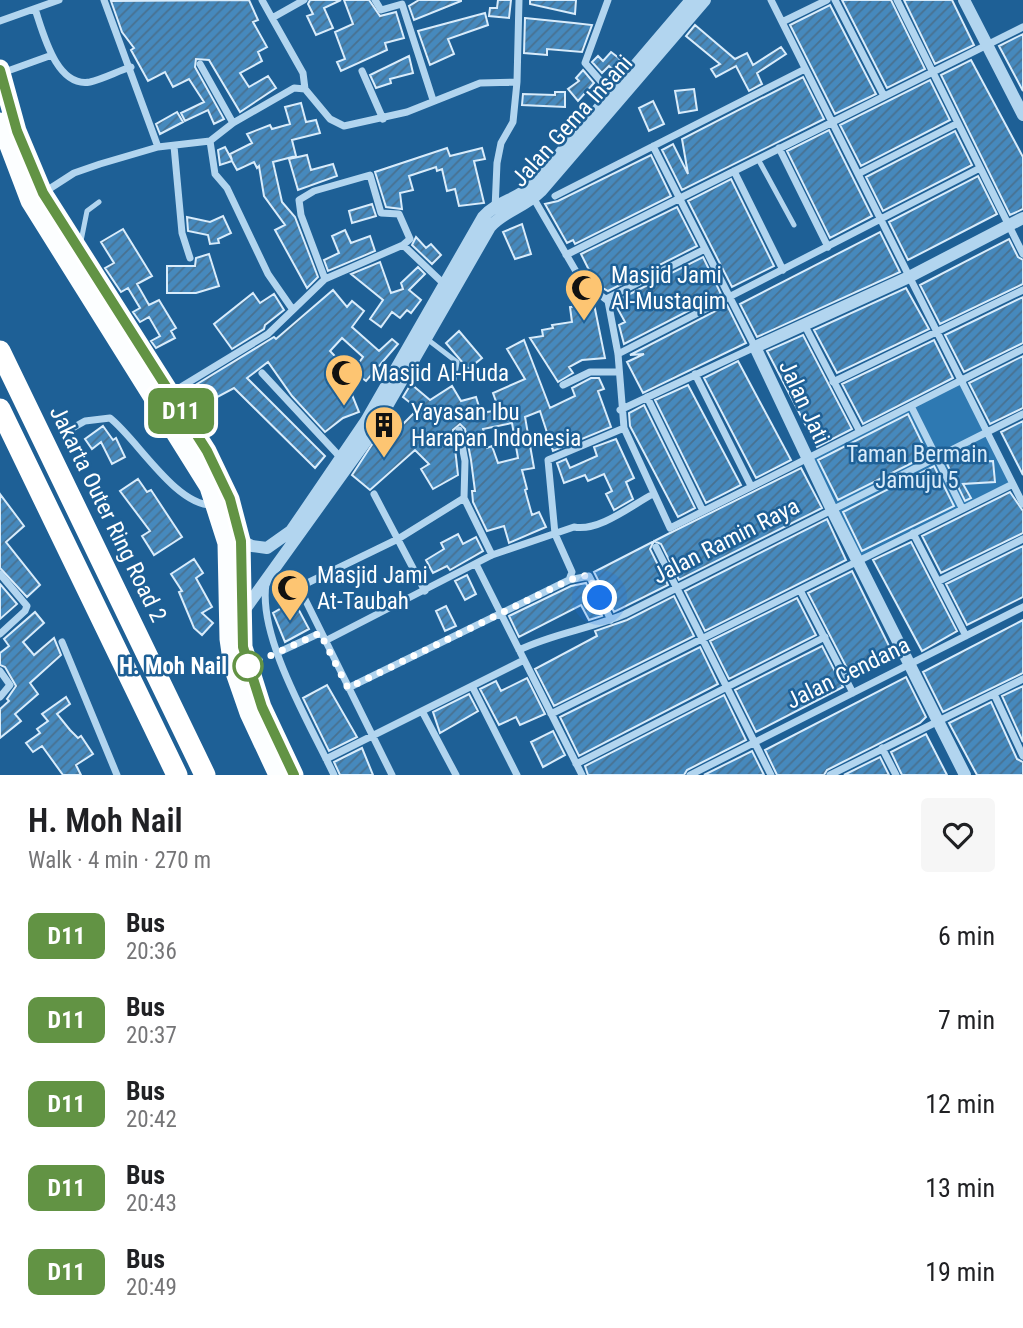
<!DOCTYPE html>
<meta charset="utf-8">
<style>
:root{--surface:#fff;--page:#f6f6f6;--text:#202124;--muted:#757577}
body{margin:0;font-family:"Roboto Condensed",sans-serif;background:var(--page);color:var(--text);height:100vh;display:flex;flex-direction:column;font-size:26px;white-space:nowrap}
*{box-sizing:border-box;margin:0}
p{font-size:23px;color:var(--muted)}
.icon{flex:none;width:38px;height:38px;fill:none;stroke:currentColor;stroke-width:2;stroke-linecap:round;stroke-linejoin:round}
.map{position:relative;height:775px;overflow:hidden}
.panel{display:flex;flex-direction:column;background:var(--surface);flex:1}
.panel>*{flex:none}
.badge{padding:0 14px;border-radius:10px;font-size:24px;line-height:46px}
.you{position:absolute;width:35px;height:35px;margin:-18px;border:5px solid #fff;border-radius:50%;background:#1a73e8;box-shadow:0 0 0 10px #1a73e833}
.map>.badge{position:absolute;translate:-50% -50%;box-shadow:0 0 0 4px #fff}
.round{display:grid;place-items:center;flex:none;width:74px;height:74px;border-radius:7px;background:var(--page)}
.head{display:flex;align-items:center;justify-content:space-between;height:119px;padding:0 28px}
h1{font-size:33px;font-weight:600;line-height:52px}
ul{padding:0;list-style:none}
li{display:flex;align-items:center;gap:21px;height:84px;padding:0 28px}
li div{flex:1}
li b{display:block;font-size:26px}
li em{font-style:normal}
li .badge{min-width:77px;font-weight:700;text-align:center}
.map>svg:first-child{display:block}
.green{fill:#2e79b2}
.building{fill:url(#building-hatch);stroke:#d9ecfb;stroke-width:2;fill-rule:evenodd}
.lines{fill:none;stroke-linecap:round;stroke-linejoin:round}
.service{stroke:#b2d5ef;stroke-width:5}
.minor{stroke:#b2d5ef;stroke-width:7}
.tertiary{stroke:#b2d5ef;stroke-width:12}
.trunk{stroke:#fcfeff;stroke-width:19}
.motorway{stroke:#fff;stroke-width:21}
.line-casing{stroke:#fff;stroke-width:16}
.line{stroke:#629344;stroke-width:10}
.walk{stroke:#fff;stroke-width:7;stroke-dasharray:0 12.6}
.stop-dot{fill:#fff;stroke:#629344;stroke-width:3.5}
.labels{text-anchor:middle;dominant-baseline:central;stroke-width:5;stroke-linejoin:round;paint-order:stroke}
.street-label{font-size:23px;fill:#fff;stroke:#1e6096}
.poi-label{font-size:23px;fill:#fff;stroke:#1e6096;text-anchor:start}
.park-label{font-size:23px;fill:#d9ecfb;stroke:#1e6096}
.stop-label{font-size:23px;font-weight:bold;fill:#fff;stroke:#1e6096;text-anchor:end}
</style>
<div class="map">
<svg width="1023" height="775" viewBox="0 0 1023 775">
<defs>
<pattern id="building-hatch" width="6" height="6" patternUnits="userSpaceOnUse" patternTransform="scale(1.75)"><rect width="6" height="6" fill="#4689bd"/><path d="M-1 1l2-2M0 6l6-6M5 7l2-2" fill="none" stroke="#487190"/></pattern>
</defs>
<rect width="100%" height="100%" fill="#1e6096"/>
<path class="green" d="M961 380 1013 484 858 562 807 459Z"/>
<path class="building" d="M249 0 258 20 253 22 267 47 258 52 262 61 240 73 249 87 268 76 276 88 240 112 209 60 196 59 195 67 224 119 214 124 208 110 185 121 181 113 204 102 189 79 173 87 165 72 148 81 131 50 134 48 122 32 111 1Z
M310 0H341L324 8 333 28 316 35 307 16 313 14 308 4Z
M344 0H369L380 16 396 12 404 38 385 43 387 50 341 71 337 62 345 59 335 32 353 24Z
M419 0H461V1L414 20 409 6Z
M498 0H511L509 18 489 16 490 8H497Z
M530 0H576L575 14 530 4Z
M842 0H891L925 69 887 88Z
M904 0H952L974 45 935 64Z
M830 5 876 94 835 114 790 25Z
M485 13 488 25 448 39 454 54 430 65 418 31Z
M525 18 574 23 592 25 582 52 547 49V55L524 53Z
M695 25 735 59 747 53 753 65 781 47 786 54 757 73 762 84 749 91 736 66 716 77 711 69 720 64 686 36Z
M1023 34V91L999 46Z
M611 52 620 59 612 69 609 66 602 73 592 62 598 56 603 61Z
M409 56 413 73 390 79 391 83 376 88 370 75Z
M971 60 1023 157V209L1010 215 941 75Z
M583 70 594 83 578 101 568 89 579 81 576 78Z
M803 77 824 119 682 190 662 150 673 144 688 174 682 139Z
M930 80 950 120 861 166 840 125Z
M694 89 697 110 679 113 675 91Z
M555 92H565V107L522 105 523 94 555 95Z
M653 101 664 124 649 131 639 108Z
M301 103 306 122 316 120 320 133 292 140 296 156 273 162 282 202 295 217 318 277 307 288 275 230 285 225 264 196 259 166 257 168 254 162 237 170 232 161 220 165 218 150 225 147 232 160 230 154 252 143 247 134 270 125 272 129 290 124 285 107Z
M177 112 183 122 160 134 156 124Z
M829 130 872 216 830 238 787 151Z
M955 131 972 165 883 211 866 177Z
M447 148 450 156 482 148 485 159 474 161 484 203 459 206 455 189 447 191 442 169 437 171 436 167 409 176 413 190 400 193 402 209 386 207 375 172Z
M307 155 311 170 333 164 337 176 298 190 289 159Z
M651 155 671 196 575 244 573 240 567 243 545 204 558 201Z
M978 176 997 214 908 260 889 222Z
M731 179 774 266 732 287 688 201Z
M372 204 376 216 352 223 349 211Z
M677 207 697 246 608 291 596 284 581 254Z
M223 216 231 233 218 239 219 243 210 244 208 235 188 231 187 217 210 222Z
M522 224 531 254 515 259 503 232Z
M123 229 152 276 137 284 149 305 159 300 176 328 171 331 175 338 156 348 151 341 160 336 149 317 140 322 133 312 140 308 128 288 121 292 105 268 114 263 101 242Z
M345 230 351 243 370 236 375 251 328 271 324 260 339 253 332 236Z
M880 232 900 272 757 337 740 304Z
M416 237 426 248 431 244 441 255 432 264 412 245Z
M1009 239 1018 257 1023 260V284L940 324 920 285Z
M209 254 219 286 196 293H167V266H195L196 258Z
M703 257 721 294 624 344 619 325 625 322 614 302Z
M380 262 391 293 403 289 401 283 418 267 425 274 409 290 421 300 411 313 407 310 400 318 392 312 381 327 370 319 383 300 351 274Z
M906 288 929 329 837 373 814 330Z
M333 290 347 307 352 301 364 311 352 327 379 351 392 339 398 344 366 381 353 371 363 357 342 338 330 351 355 377 348 385 359 412 343 418 325 432 292 396 268 362 247 378 325 456 315 468 234 388 195 409 184 392 274 337 276 339Z
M253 293 260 303 274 294 284 310 265 325 264 329 232 349 214 324Z
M1023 297V343L964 372 945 335Z
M594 304 605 358 582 360 569 367 573 373 558 382 530 338 543 336 542 330 553 328 552 325 572 322 570 307Z
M727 305 746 343 643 393 627 362 644 354 630 355Z
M459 331 482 358 468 369 446 343Z
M803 335 852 429 817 447 767 351Z
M524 340 550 408 575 396 572 388 591 378H599L604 389 598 391 611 427 553 451 540 411 525 417 534 468 522 470 527 489 525 490 532 515 539 512 546 527 509 543 504 526 487 531 473 502 472 491H475L471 460 465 429 460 424 453 430 458 475 433 489 421 469 429 464 415 450 370 490 352 475 392 414 403 424 418 409 403 397 411 384 430 400 452 386 461 401 476 397 481 413 499 410 493 393 525 379 507 349ZM512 423 518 458 498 463 492 446 487 448 483 429Z
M934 340 953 378 863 424 842 384Z
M1023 356V408L990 424 969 383Z
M738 361 791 460 756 478 704 378Z
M688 385 741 485 706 503 655 400Z
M644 405 695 508 678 517 630 426 629 413Z
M908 414 928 455 838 500 818 460Z
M1023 421V475L1001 432Z
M103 426 113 440 116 438 125 457 112 464 101 442 92 449 85 439Z
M616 439 634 478 626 482 633 499 614 510 606 494 612 491 604 474 588 481 585 475 564 483 557 463 566 459 570 468 597 456 594 447Z
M963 451 969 462 993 461 995 482 963 484 971 498 965 501 945 460Z
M934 466 954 506 862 551 843 512Z
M801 468 822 508 679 580 661 544 654 541 650 549 668 585 614 612 594 572 668 534Z
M138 479 147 492 151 490 182 537 154 555 142 536 150 531 120 491Z
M1010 492 1023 511V533L941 573 922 536Z
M0 494 24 526 6 542 40 585 27 597 0 568Z
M827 519 846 560 705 631 685 591Z
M458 534 463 544 476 537 483 551 450 570 447 566 433 573 426 560 444 549 441 543Z
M911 542 957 631 922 651 873 560Z
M1023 546V597L967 625 946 584Z
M194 559 203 573 196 578 212 607 202 613 213 623 202 635 194 628 179 592 182 591 171 574Z
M852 571 894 656 852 678 808 593Z
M467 575 476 594 465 600 455 581Z
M586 583 602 616 589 620 581 605 519 637 509 616 571 586Z
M0 584 17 604 0 619Z
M674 596 694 636 554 706 535 669 597 636 595 631 627 620Z
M797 598 816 635 729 679 710 641Z
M294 601 309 629 285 642 273 613Z
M446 606 456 626 445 631 436 611Z
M35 612 44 623 23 642 34 655 54 638 61 655 30 683 38 694 15 714 21 721 0 738V709L9 701 7 699 16 686 5 667 0 665V653L9 646 4 639Z
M1023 620V673L943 712 923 672Z
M822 646 843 687 756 732 735 690Z
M700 647 718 684 579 756 560 717Z
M906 677 926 717 920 723 827 770 824 775H777L765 750Z
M527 678 545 714 520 725 516 717 499 725 480 689 496 681 501 691Z
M327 685 357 737 329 751 303 698Z
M1023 686V742L1002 696Z
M469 694 478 711 440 733 433 712Z
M724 695 746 740 687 770 684 775H588L585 766Z
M66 697 70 704 57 714 70 730 78 738 81 736 93 754 76 765 81 775H63L42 746 33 752 26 743 40 733 37 729 48 721 42 714Z
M991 702 1017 759 1023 762V775H977L949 723Z
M553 731 565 755 543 767 531 742Z
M926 734 947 775H902L891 752Z
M362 748 373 775H340L334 762Z
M752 751 764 775H704Z
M880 757 889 775H844Z"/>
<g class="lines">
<path class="service" d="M758 159 794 225
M81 241 87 211 99 202
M427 339 457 362 454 380"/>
<path class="minor" d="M104 0 158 147
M262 0 272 18
M304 0 272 18 303 73 305 89
M375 0 381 10 402 4 433 100
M608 0 585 63 611 93
M771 0 1023 504
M835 0 884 96
M897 0 1023 254
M35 9C43 32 56 88 90 82 103 79 118 71 131 67
M0 21 59 0
M782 22 827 0
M200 64 233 123
M362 71 383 119
M2 73 52 55
M210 141 215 174 227 188 268 274 293 310
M174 146 182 233 190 258
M779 148 828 247
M734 171 783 270
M858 174 958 123
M43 193 74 173 100 164 158 147 210 141 233 123 294 88 305 89 330 119 344 126 407 112 480 83 517 82
M555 196 805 69
M534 199 581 280 608 301 618 354 624 428 670 528 1023 349
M495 209 497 163 501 143 513 122 517 82 519 0
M403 245 445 285
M566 255 1023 27
M606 299 705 249
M805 326 859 430
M618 354 980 168
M262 373 341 458
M695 374 751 486
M833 382 1023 290
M563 385 590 372H619
M171 393 268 334 325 279 403 245 410 239 399 214 381 213 370 175 314 191 299 200 301 215 325 279
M647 397 703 511
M911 406 962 508
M620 410 755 347 653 146
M69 430 85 421 110 418C137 439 175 505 212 505
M459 430 465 461 464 498 492 555
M374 494 425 591
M913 533 966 636
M656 547 771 775
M476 564 582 775
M0 574 27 606 25 611 0 634
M569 580 572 572 555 534 548 460 624 428
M939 581 1023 539
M266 584C258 638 310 724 334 775
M801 592 853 693
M325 641 492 555 574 527C599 532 632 505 653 494
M62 642 117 775
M519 650C554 633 590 629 625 614L1023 414
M277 653 320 633
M0 671 10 685 0 697
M472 686 517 775
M348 688 569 580 589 576 611 620
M994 694 1023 756
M422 711 456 775
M551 714 1013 484
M882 748 896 775
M326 759 524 660
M576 764 825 637
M392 775 299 587 398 539 464 498
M690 775 1023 607
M830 775 1023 679"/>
<path class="tertiary" d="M964 0 1023 115
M241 541 252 546 267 548 291 531 366 421 483 217C497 201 519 199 535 183L691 0
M243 612 371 434 490 227C504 211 525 207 541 191L705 0
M965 775 832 510 755 347 909 277 1023 218"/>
<path class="trunk" d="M0 69 17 131 43 193 207 451 230 499 241 541 243 647 262 707 294 775
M0 122 30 201 209 487 227 543 229 639 233 667 249 713 278 775"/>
<path class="motorway" d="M0 351 205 775
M0 409 177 775"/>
</g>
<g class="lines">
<g class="line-casing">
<path id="line" d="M0 70 17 131 43 193 207 451 230 499 241 541 243 647 262 707 294 775"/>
</g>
<use href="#line" class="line"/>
<path class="walk" d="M248 666 320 633 348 688 569 580 588 575 600 598"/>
</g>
<defs>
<g id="mosque-pin" transform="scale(2.0125)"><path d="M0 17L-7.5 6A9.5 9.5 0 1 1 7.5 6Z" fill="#fdc572" stroke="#1e6096"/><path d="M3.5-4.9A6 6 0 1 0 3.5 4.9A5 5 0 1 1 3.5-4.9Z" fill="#111"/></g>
<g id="building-pin" transform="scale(2.0125)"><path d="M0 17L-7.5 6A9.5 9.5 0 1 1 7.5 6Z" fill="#fdc572" stroke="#1e6096"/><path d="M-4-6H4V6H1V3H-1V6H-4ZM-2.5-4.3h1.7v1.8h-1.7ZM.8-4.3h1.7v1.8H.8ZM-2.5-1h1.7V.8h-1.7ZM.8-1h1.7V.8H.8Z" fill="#111"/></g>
</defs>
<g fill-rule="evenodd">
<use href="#mosque-pin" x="584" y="288"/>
<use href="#mosque-pin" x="344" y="373"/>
<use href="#building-pin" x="384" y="425"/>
<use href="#mosque-pin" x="290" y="588"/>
</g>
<circle class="stop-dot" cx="248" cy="666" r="14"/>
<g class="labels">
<g class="street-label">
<text transform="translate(572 121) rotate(-48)">Jalan Gema Insani</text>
<text transform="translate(804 402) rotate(65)">Jalan Jati</text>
<text transform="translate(108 514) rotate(64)">Jakarta Outer Ring Road 2</text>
<text transform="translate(726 541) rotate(-27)">Jalan Ramin Raya</text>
<text transform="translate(848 673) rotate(-26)">Jalan Cendana</text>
</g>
<g class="poi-label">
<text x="611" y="275">Masjid Jami<tspan x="611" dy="26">Al-Mustaqim</tspan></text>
<text x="371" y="373">Masjid Al-Huda</text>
<text x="411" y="412">Yayasan Ibu<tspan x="411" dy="26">Harapan Indonesia</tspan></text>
<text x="317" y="575">Masjid Jami<tspan x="317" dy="26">At-Taubah</tspan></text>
</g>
<g class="park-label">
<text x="917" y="454">Taman Bermain<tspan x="917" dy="26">Jamuju 5</tspan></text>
</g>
<g class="stop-label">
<text x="227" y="666">H. Moh Nail</text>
</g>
</g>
</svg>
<div class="you" style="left:600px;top:598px"></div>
<b class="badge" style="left:181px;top:411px;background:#629344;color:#fff">D11</b>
</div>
<section class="panel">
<div class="head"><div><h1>H. Moh Nail</h1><p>Walk · 4 min · 270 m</p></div><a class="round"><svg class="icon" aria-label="heart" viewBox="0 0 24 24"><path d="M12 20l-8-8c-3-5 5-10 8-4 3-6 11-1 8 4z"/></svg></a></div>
<ul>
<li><span class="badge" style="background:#629344;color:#fff">D11</span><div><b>Bus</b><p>20:36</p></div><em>6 min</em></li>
<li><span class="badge" style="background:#629344;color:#fff">D11</span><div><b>Bus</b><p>20:37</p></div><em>7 min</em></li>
<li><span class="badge" style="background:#629344;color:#fff">D11</span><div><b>Bus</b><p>20:42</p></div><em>12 min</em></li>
<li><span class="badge" style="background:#629344;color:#fff">D11</span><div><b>Bus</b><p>20:43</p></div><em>13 min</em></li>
<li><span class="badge" style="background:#629344;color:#fff">D11</span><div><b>Bus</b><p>20:49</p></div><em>19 min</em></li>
</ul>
</section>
